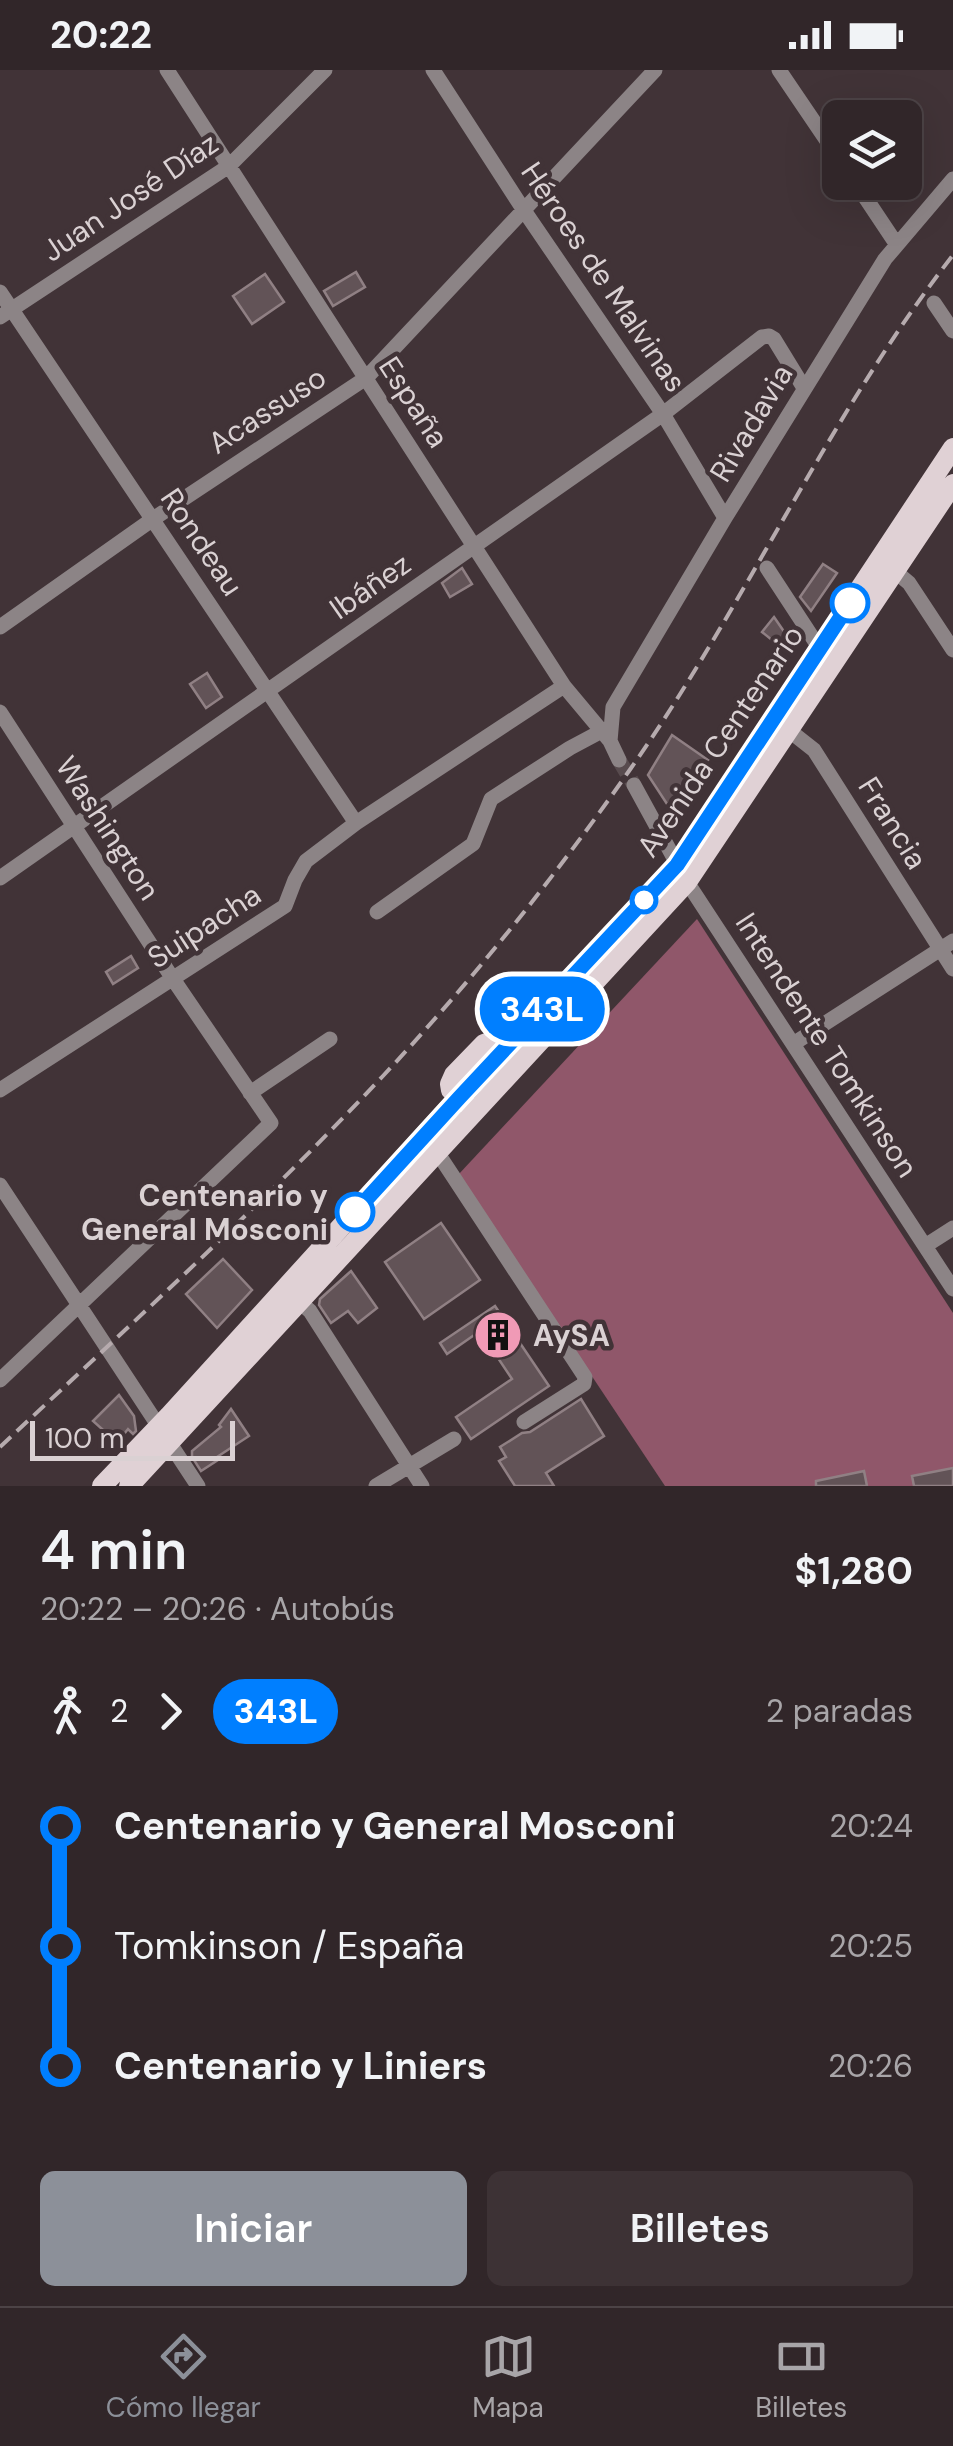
<!DOCTYPE html>
<html lang="es">
<meta charset="utf-8">
<style>
:root{--surface:#312629;--page:#3d3235;--text:#f1f3f6;--muted:#a8a5a8;--line:#4c4346;--accent:#8c9099}
body{margin:0;font-family:"DM Sans",sans-serif;background:var(--page);color:var(--text);height:100vh;display:flex;flex-direction:column;font-size:38px;white-space:nowrap}
*{box-sizing:border-box;margin:0}
p{font-size:32px;color:var(--muted)}
.icon{flex:none;width:55px;height:55px;fill:none;stroke:currentColor;stroke-width:2;stroke-linecap:round;stroke-linejoin:round}
.map{position:relative;height:1416px;overflow:hidden}
.details{display:flex;flex-direction:column;background:var(--surface);flex:1}
.details>*{flex:none}
.badge{padding:0 20px;border-radius:32px;font-size:35px;line-height:65px}
.controls{position:absolute;left:822px;top:30px;display:grid;gap:20px}
.controls a{display:grid;place-items:center;width:100px;height:100px;border-radius:15px;background:var(--surface);box-shadow:0 10px 40px #0002,0 0 0 2px var(--line);font-size:50px}
.scale{position:absolute;left:30px;bottom:25px;width:205px;box-sizing:border-box;padding-left:10px;border:5px solid #dad1d3;border-top:0;font-size:28px;line-height:35px;white-space:nowrap;color:#dad1d3;-webkit-text-stroke:8px #413337;paint-order:stroke}
.map>.badge{position:absolute;translate:-50% -50%;box-shadow:0 0 0 5px #fff}
.legs{display:flex;align-items:center;gap:15px;height:110px;padding:0 40px;font-size:32px}
.legs p{margin-inline-start:auto}
.headline{display:flex;align-items:center;justify-content:space-between;height:170px;padding:0 40px}
h1{font-size:55px;font-weight:600;line-height:75px}
.button{display:flex;gap:20px;margin-top:auto;padding:20px 40px}
.button a{flex:1;height:115px;border-radius:15px;background:var(--accent);color:#fff;font-size:40px;font-weight:600;line-height:115px;text-align:center}
.button a+a{background:var(--page);color:var(--text)}
ul{padding:0 40px;list-style:none}
li{display:flex;align-items:center;gap:35px;height:120px;font-size:38px}
li i{display:grid;place-items:center;width:15px;height:100%;margin:0 12px;background:currentColor}
li i::after{content:'';width:25px;height:25px;margin:-12px;border:8px solid;border-radius:50%;background:var(--surface)}
li p{margin-inline-start:auto}
li:first-child i{background:linear-gradient(#0000 50%,currentColor 0)}
li:last-child i{background:linear-gradient(currentColor 50%,#0000 0)}
.status{display:flex;justify-content:space-between;align-items:center;height:70px;padding:0 50px;background:var(--surface);direction:ltr}
.status svg{height:28px;fill:currentColor}
.tab-bar{display:flex;justify-content:space-around;align-items:center;height:140px;border-top:2px solid var(--line);background:var(--surface);font-size:28px;color:var(--muted)}
.tab-bar a{display:grid;justify-items:center;gap:5px}
.tab-bar .active{color:var(--accent)}
.map>svg:first-child{display:block}
.forest{fill:#90576a}
.building{fill:#625357;stroke:#908084;stroke-width:2.5}
.lines{fill:none;stroke-linecap:round;stroke-linejoin:round}
.minor-tunnel{stroke:#584b4e;stroke-width:15;stroke-dasharray:15 8;stroke-linecap:butt}
.minor{stroke:#8c8486;stroke-width:15}
.major{stroke:#e0d1d5;stroke-width:20}
.rail{stroke:#b6abae;stroke-width:4;stroke-dasharray:15 8;stroke-linecap:butt}
.line-1-casing{stroke:#fff;stroke-width:22}
.line-1{stroke:#007fff;stroke-width:15}
.stop-1-dot{fill:#fff;stroke:#007fff;stroke-width:5}
.labels{text-anchor:middle;dominant-baseline:central;stroke-width:9;stroke-linejoin:round;paint-order:stroke}
.street-label{font-size:30px;fill:#dad1d3;stroke:#413337}
.stop-label{font-size:30px;font-weight:bold;fill:#dad1d3;stroke:#413337;text-anchor:end}
.poi-label{font-size:30px;font-weight:bold;fill:#dad1d3;stroke:#413337;text-anchor:start}
</style>
<div class="status"><b>20:22</b><svg viewBox="0 0 49 12"><path d="M0 12V9h3v3zM5 12V6h3v6zM10 12V3h3v9zM15 12V0h3v12zM26 1h20v11H26zM47 4h2v5h-2z"/></svg></div>
<div class="map">
<svg width="953" height="1416" viewBox="0 0 953 1416">
<rect width="100%" height="100%" fill="#413337"/>
<path class="forest" d="M697 849 953 1243V1416H665L458 1105Z"/>
<path class="building" d="M356 202 365 217 333 236 324 221Z
M265 204 284 232 252 254 233 226Z
M823 494 837 503 811 541 800 527Z
M462 498 472 514 450 527 442 513Z
M774 547 787 566V573L783 579 762 562Z
M207 603 222 627 206 638 190 614Z
M672 665 708 690 671 740 648 705Z
M131 886 138 898 113 914 106 902Z
M441 1153 480 1210 424 1249 385 1192Z
M223 1189 252 1220 217 1258 186 1224Z
M351 1201 377 1238 358 1253 348 1241 331 1253 319 1235 320 1229Z
M495 1236 549 1316 471 1369 456 1347 512 1309 480 1261 447 1284 440 1273Z
M119 1325 134 1346 136 1361 133 1364 128 1359 124 1364 119 1361 112 1368 93 1351Z
M581 1329 604 1366 546 1403 554 1416H515L499 1391 506 1387 500 1377 522 1363 530 1362Z
M231 1339 249 1366 217 1387 218 1390 201 1401 192 1387V1381L221 1357 219 1355Z
M953 1398V1416H914L912 1406Z
M864 1401 867 1416H816V1411Z"/>
<g class="lines">
<path class="minor-tunnel" d="M619 690 634 715"/>
<path class="minor" d="M167 0 564 616 610 671 619 690
M433 0 523 139 663 344 725 448
M779 0 840 90
M855 112 897 175
M0 222 356 753
M934 233 953 261
M0 247 229 96 325 0
M890 497 909 513 953 580
M767 498 820 579
M0 557 153 449 366 308 655 0
M0 642 173 909 271 1053 0 1310
M781 654 814 680 953 899
M610 671 613 637 725 448 885 189 953 109
M634 715 687 812 953 1219
M0 808 663 344 762 267 769 266 774 269 804 318
M377 842 473 774 491 729 570 678 600 662
M793 974 953 871
M0 1020 285 836 295 810 306 791 356 753 564 616
M250 1023 330 969
M437 1082 585 1307 584 1314 524 1352
M0 1115 198 1416
M925 1176 953 1158
M294 1227 310 1241 422 1416
M376 1416 454 1369"/>
<path class="major" d="M466 1034 451 1020 450 1014 454 1005 484 974 519 962
M102 1416 169 1346 459 1027 677 795 953 378
M129 1416 687 812 953 414"/>
<path class="rail" d="M0 1377C129 1256 261 1136 382 1007 472 911 554 808 629 701 746 535 828 346 953 185"/>
</g>
<g class="lines">
<g class="line-1-casing">
<path id="line-1" d="M355 1142 459 1028 677 795 850 533"/>
</g>
<use href="#line-1" class="line-1"/>
</g>
<defs>
<g id="building-disc" transform="scale(2.5)"><circle r="9.5" fill="#f09ab6" stroke="#413337"/><path d="M-4-6H4V6H1V3H-1V6H-4ZM-2.5-4.3h1.7v1.8h-1.7ZM.8-4.3h1.7v1.8H.8ZM-2.5-1h1.7V.8h-1.7ZM.8-1h1.7V.8H.8Z" fill="#111"/></g>
</defs>
<g fill-rule="evenodd">
<use href="#building-disc" x="498" y="1265"/>
</g>
<g class="stop-1-dot">
<circle cx="850" cy="533" r="18"/>
<circle cx="644" cy="830" r="12"/>
<circle cx="355" cy="1142" r="18"/>
</g>
<g class="labels">
<g class="street-label">
<text transform="translate(130 127) rotate(-34)">Juan José Díaz</text>
<text transform="translate(604 207) rotate(56)">Héroes de Malvinas</text>
<text transform="translate(414 332) rotate(57)">España</text>
<text transform="translate(267 340) rotate(-33)">Acassuso</text>
<text transform="translate(751 353) rotate(-59)">Rivadavia</text>
<text transform="translate(202 472) rotate(56)">Rondeau</text>
<text transform="translate(370 516) rotate(-35)">Ibáñez</text>
<text transform="translate(720 671) rotate(-56)">Avenida Centenario</text>
<text transform="translate(893 753) rotate(58)">Francia</text>
<text transform="translate(108 758) rotate(57)">Washington</text>
<text transform="translate(204 856) rotate(-33)">Suipacha</text>
<text transform="translate(827 975) rotate(57)">Intendente Tomkinson</text>
</g>
<g class="stop-label">
<text x="328" y="1125">Centenario y<tspan x="328" dy="34">General Mosconi</tspan></text>
</g>
<g class="poi-label">
<text x="533" y="1265">AySA</text>
</g>
</g>
</svg>
<div class="controls">
<a><svg class="icon" aria-label="layers" viewBox="0 0 24 24"><path d="M12 4l9 5-9 5-9-5zM3 14l9 5 9-5"/></svg></a>
</div>
<div class="scale">100 m</div>
<b class="badge" style="left:542px;top:939px;background:#007fff;color:#fff">343L</b>
</div>
<section class="details">
<div class="headline"><div><h1>4 min</h1><p>20:22 – 20:26 · Autobús</p></div><b>$1,280</b></div>
<div class="legs"><svg class="icon" aria-label="walk" viewBox="0 0 24 24"><circle cx="13" cy="4" r="2"/><path d="M13 8l-2 6 4 7M11 14l-3 7M7 12l3-4h3l4 4"/></svg>2<svg class="icon" aria-label="forward" viewBox="0 0 24 24"><path d="M9 5l7 7-7 7"/></svg><b class="badge" style="background:#007fff;color:#fff">343L</b><p>2 paradas</p></div>
<ul>
<li><i style="color:#007fff"></i><b>Centenario y General Mosconi</b><p>20:24</p></li>
<li><i style="color:#007fff"></i><span>Tomkinson / España</span><p>20:25</p></li>
<li><i style="color:#007fff"></i><b>Centenario y Liniers</b><p>20:26</p></li>
</ul>
<div class="button"><a>Iniciar</a><a>Billetes</a></div>
</section>
<nav class="tab-bar">
<a class="active"><svg class="icon" aria-label="directions" viewBox="0 0 24 24"><path d="M12 3l9 9-9 9-9-9zM9 14v-3h6M13 9l2 2-2 2"/></svg>Cómo llegar</a>
<a><svg class="icon" aria-label="map" viewBox="0 0 24 24"><path d="M3 6l6-2 6 2 6-2v14l-6 2-6-2-6 2zM9 4v14M15 6v14"/></svg>Mapa</a>
<a><svg class="icon" aria-label="tickets" viewBox="0 0 24 24"><path d="M3 7h18v10H3zM15 7v10"/></svg>Billetes</a>
</nav>
